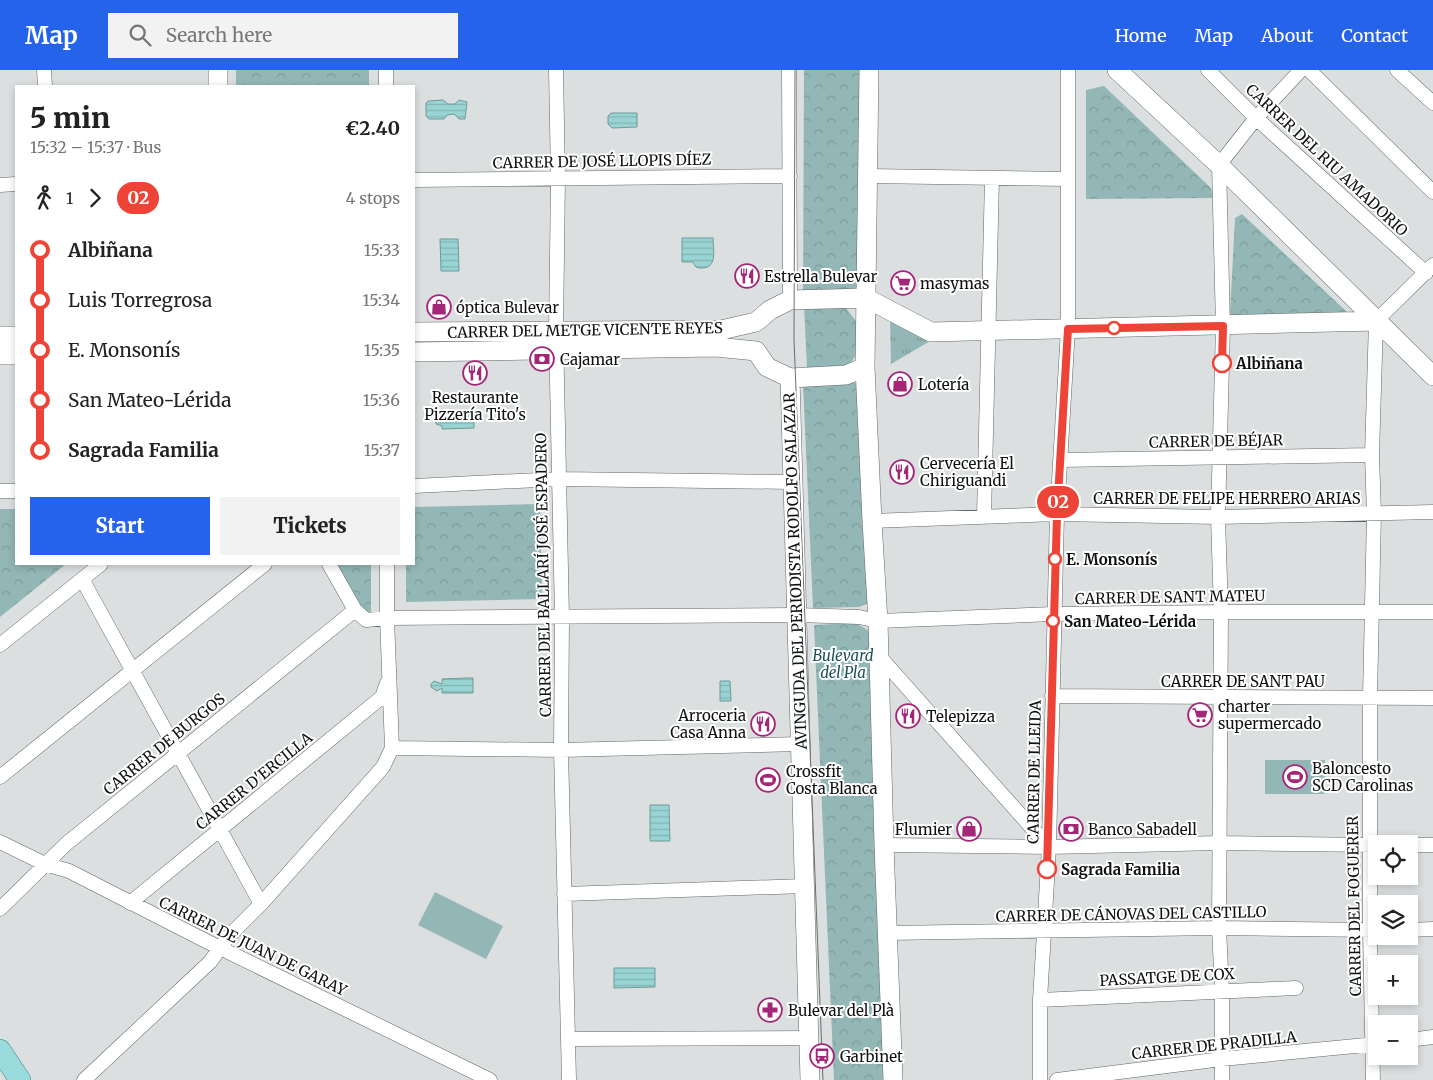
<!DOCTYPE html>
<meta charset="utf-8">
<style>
:root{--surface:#fff;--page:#f2f2f2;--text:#222;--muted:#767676;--accent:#2563eb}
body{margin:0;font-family:Merriweather,serif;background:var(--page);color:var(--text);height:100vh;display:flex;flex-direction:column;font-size:19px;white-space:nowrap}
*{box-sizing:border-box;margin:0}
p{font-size:16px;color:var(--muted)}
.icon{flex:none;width:28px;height:28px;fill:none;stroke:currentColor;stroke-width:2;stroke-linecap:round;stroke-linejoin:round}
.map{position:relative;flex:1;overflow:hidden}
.sheet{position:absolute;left:15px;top:15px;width:400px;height:480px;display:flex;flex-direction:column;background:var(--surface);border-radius:0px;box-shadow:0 2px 8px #0003}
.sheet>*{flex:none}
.badge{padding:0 10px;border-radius:16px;font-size:18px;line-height:32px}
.fabs{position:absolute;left:1368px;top:765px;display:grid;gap:10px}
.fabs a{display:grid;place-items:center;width:50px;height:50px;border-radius:0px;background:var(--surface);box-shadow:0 2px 8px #0003;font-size:25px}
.map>.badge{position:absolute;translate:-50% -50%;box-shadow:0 0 0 2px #fff}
.legs{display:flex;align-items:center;gap:8px;height:55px;padding:0 15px;font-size:16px}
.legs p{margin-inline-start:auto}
.overview{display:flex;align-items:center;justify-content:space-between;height:85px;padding:0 15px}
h1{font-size:28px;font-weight:800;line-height:38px}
.primary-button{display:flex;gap:10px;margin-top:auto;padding:10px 15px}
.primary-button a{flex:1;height:58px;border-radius:0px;background:var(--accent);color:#fff;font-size:20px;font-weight:800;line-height:58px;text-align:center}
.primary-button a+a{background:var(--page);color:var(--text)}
ul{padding:0 15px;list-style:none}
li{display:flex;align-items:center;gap:18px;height:50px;font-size:19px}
li i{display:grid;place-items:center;width:8px;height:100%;margin:0 6px;background:currentColor}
li i::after{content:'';width:12px;height:12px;margin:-6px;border:4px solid;border-radius:50%;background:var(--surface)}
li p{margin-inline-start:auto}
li:first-child i{background:linear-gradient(#0000 50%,currentColor 0)}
li:last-child i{background:linear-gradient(currentColor 50%,#0000 0)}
header{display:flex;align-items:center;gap:30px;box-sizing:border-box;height:70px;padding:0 25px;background:var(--accent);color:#fff}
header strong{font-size:24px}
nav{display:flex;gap:28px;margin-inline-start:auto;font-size:18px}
.search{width:350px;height:45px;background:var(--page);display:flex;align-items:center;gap:12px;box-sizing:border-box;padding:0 18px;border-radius:0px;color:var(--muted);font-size:19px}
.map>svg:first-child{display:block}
.grass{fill:url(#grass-tufts)}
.park{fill:url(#park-crowns)}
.garden{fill:#93b7b6}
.water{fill:url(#water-rules);stroke:#6f9a99}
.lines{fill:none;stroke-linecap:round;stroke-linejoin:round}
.street-casing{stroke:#626666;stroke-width:15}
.secondary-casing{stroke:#626666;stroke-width:20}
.primary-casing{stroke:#3d8585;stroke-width:22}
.street{stroke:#fff;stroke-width:14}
.secondary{stroke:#fff;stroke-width:19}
.primary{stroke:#9adbdb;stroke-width:21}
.tram{stroke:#6b6e6e;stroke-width:1}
.line-1-casing{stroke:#fff;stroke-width:11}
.line-1{stroke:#ed4437;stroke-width:8}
.stop-1-dot{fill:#fff;stroke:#ed4437;stroke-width:2.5}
.labels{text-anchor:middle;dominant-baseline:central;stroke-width:4;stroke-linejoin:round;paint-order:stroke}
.street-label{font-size:15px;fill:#0f1111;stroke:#fff}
.poi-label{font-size:15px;fill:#0f1111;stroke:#fff;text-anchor:start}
.stop-label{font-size:15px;font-weight:bold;fill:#0f1111;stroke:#fff;text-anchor:start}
.park-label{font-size:15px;font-style:italic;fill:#1d5151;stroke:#fff}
</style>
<header>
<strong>Map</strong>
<div class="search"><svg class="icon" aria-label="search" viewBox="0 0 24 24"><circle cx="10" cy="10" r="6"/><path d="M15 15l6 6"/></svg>Search here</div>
<nav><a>Home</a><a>Map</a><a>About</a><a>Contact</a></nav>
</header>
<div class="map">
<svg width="1433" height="1010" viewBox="0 0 1433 1010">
<defs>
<pattern id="grass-tufts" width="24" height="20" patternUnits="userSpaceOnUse" patternTransform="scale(1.25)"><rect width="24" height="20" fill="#93b7b6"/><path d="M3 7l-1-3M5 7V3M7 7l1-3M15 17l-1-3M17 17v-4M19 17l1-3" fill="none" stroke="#7e9c9b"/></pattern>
<pattern id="park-crowns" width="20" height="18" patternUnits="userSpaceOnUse" patternTransform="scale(1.25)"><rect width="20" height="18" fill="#93b7b6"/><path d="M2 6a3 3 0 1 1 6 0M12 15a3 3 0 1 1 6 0" fill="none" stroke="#7e9c9b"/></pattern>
<pattern id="water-rules" width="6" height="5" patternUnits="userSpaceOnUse" patternTransform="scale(1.25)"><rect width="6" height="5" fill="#98d4d3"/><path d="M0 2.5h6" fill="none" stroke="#82b5b4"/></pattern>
</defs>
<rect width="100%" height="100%" fill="#dbdfdf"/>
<path class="grass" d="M890 248 932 270 891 294Z"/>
<path class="park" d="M236 0H369V16H236Z
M804 0H863L862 221 803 225Z
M1104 16 1211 118 1214 128 1086 129V20Z
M1242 144 1346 241 1344 250 1236 251 1230 243 1235 148Z
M804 236 846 238 858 254V282L850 294 836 299 807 298Z
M803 313H861L869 533 859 537 813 538Z
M540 434 542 529 406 532V494H414V437Z
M0 439H16V494H66L0 547Z
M335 494H371V558Z
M856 553 869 561 885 1010H834L814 555Z"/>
<path class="garden" d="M1265 690H1325V724H1265Z
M435 822 503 856 486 889 418 855Z"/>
<path class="water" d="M443 30 448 34H455L459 30 467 32 465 49H459L454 44 447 45 444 49H429L426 46V33L428 31Z
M611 43H637V57L612 58 608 54V46Z
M682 168H713C713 179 718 198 702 198 696 198 695 197 693 192H682Z
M440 169H458L459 201H441Z
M442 344H474V358L442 359V356L436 354 435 350Z
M467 608H473V623H442V618L437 621 431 617V614L434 611 442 614V609Z
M720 611H730L731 631H720Z
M650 735H669L670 771H650Z
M614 898H655V917L614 918Z"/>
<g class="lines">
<g class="street-casing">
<path id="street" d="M44 0 45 16
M386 0V16
M556 0 558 108 556 262 562 548 561 680 569 1010
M789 0 790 230
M1208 0 1256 48 1426 203
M1309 0 1433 122
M1397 0 1433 33
M868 106 1068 109
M414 110 790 106
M0 115 16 114
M1060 390 1372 385
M414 416 559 409 793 412
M0 421H16
M984 447 992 108
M872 451 1057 444 1218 447 1433 442
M329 494 355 540 366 550 387 548 797 545 859 547 878 551 1053 544 1221 542H1433
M82 509 261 834
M0 575 101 494
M879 586 1049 777
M1052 626 1433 628
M392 678 561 680 799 674
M0 707 265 494
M0 772 45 794 69 801 210 873 490 1010
M884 775 1049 777 1219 773 1376 775
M1409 775H1433
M564 824 805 816
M130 833 382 627 387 613
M0 839 66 774 355 540
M1409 860 1433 859
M886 863 1219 858 1376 860
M1040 930 1296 918
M568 969 808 968
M1409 970 1433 967
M84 1010 210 892 229 866 261 834 383 697 392 678 387 548V494
M1040 1010V930L1049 777 1057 444 1068 259V0
M1057 1010 1222 989 1376 974
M1222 1010V921L1219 858 1221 542 1218 447 1223 256 1219 95 1256 48 1301 0
M1373 1010 1370 860V627L1374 444 1372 385 1376 251 1433 195"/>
</g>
<g class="secondary-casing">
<path id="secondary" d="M218 0V16
M869 0 865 297 872 451 878 551 884 775 893 1010
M1117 0 1219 95 1433 306
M414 262 721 260 756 252 770 240 790 230 866 228 931 262 1376 251
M0 266H16
M414 282 716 277 756 281 767 297 790 308 846 305 865 297
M0 285H16
M790 308 810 1010"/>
</g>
<g class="primary-casing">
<path id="primary" d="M0 980 20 1010"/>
</g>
<use href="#street" class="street"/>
<use href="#secondary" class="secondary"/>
<use href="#primary" class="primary"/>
<path class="tram" d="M795 0 794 269 823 1010"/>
</g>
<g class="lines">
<g class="line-1-casing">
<path id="line-1" d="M1047 799 1057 444 1068 259 1223 256 1222 293"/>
</g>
<use href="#line-1" class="line-1"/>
</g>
<defs>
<g id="restaurant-ring" transform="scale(1.25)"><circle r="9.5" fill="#fff" stroke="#a32679" stroke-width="1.5"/><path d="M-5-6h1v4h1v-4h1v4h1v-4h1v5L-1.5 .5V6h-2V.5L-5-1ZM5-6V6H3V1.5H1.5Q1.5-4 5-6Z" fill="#a32679"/></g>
<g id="supermarket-ring" transform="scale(1.25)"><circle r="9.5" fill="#fff" stroke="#a32679" stroke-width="1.5"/><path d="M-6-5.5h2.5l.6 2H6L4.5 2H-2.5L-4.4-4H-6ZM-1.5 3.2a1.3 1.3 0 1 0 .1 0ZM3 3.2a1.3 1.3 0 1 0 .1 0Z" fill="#a32679"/></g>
<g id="shop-ring" transform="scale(1.25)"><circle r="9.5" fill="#fff" stroke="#a32679" stroke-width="1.5"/><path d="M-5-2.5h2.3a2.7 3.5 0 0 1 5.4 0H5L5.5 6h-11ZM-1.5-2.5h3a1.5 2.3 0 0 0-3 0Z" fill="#a32679"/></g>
<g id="bank-ring" transform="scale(1.25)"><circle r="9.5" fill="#fff" stroke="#a32679" stroke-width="1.5"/><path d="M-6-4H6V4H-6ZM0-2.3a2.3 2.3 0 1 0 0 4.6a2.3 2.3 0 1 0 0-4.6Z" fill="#a32679"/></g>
<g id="stadium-ring" transform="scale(1.25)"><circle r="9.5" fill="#fff" stroke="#a32679" stroke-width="1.5"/><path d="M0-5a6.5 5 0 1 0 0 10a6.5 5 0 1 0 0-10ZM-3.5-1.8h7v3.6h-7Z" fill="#a32679"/></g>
<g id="pharmacy-ring" transform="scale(1.25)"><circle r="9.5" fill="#fff" stroke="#a32679" stroke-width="1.5"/><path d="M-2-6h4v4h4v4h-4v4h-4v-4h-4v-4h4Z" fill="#a32679"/></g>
<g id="bus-ring" transform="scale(1.25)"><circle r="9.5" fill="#fff" stroke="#a32679" stroke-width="1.5"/><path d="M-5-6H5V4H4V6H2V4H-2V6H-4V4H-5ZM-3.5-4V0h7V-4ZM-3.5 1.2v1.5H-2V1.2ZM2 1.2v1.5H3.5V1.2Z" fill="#a32679"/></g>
</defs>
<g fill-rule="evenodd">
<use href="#restaurant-ring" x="747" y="206"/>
<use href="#supermarket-ring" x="903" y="213"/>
<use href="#shop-ring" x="439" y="237"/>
<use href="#bank-ring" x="542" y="289"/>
<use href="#restaurant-ring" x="475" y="303"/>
<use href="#shop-ring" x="900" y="314"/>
<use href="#restaurant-ring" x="902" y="402"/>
<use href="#supermarket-ring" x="1200" y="645"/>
<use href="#restaurant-ring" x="908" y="646"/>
<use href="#restaurant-ring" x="763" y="654"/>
<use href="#stadium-ring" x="1295" y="707"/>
<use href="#stadium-ring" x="768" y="710"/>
<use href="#shop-ring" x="969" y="759"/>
<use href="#bank-ring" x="1071" y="759"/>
<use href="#pharmacy-ring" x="770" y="940"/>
<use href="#bus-ring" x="822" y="986"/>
</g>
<g class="stop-1-dot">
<circle cx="1114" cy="258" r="6"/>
<circle cx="1222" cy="293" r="9"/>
<circle cx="1055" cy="489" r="6"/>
<circle cx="1053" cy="551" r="6"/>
<circle cx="1047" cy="799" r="9"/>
</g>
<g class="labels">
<g class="street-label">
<text transform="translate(1327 90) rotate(43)">CARRER DEL RIU AMADORIO</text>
<text transform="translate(602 91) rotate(-1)">CARRER DE JOSÉ LLOPIS DÍEZ</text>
<text transform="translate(585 260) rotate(-1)">CARRER DEL METGE VICENTE REYES</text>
<text transform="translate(1216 371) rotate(-1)">CARRER DE BÉJAR</text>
<text x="1227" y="428">CARRER DE FELIPE HERRERO ARIAS</text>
<text transform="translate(795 501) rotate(-92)">AVINGUDA DEL PERIODISTA RODOLFO SALAZAR</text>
<text transform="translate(543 505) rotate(-91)">CARRER DEL BALLARÍ JOSÉ ESPADERO</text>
<text transform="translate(1170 527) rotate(-1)">CARRER DE SANT MATEU</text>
<text x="1243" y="611">CARRER DE SANT PAU</text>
<text transform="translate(164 674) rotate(-39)">CARRER DE BURGOS</text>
<text transform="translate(1034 702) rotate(-89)">CARRER DE LLEIDA</text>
<text transform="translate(254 711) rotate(-39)">CARRER D'ERCILLA</text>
<text transform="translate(1354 836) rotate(-91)">CARRER DEL FOGUERER</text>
<text transform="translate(1131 844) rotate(-1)">CARRER DE CÁNOVAS DEL CASTILLO</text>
<text transform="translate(253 876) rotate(26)">CARRER DE JUAN DE GARAY</text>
<text transform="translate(1167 907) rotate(-3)">PASSATGE DE COX</text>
<text transform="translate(1214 975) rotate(-6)">CARRER DE PRADILLA</text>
</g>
<g class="poi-label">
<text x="764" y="206">Estrella Bulevar</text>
<text x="920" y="213">masymas</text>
<text x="456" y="237">óptica Bulevar</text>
<text x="560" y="289">Cajamar</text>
<text x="918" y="314">Lotería</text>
<text x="475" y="327" text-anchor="middle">Restaurante<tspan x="475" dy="17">Pizzería Tito's</tspan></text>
<text x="920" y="393">Cervecería El<tspan x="920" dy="17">Chiriguandi</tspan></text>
<text x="1218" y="636">charter<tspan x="1218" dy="17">supermercado</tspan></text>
<text x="746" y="645" text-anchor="end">Arroceria<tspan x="746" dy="17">Casa Anna</tspan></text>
<text x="926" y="646">Telepizza</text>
<text x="1312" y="698">Baloncesto<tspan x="1312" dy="17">SCD Carolinas</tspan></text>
<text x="786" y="701">Crossfit<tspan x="786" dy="17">Costa Blanca</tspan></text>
<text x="952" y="759" text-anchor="end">Flumier</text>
<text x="1088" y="759">Banco Sabadell</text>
<text x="788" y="940">Bulevar del Plà</text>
<text x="840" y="986">Garbinet</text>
</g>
<g class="stop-label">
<text x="1236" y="293">Albiñana</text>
<text x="1066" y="489">E. Monsonís</text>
<text x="1064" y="551">San Mateo-Lérida</text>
<text x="1061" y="799">Sagrada Familia</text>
</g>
<g class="park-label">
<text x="843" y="585">Bulevard<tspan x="843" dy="17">del Pla</tspan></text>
</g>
</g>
</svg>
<div class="fabs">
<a><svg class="icon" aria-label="locate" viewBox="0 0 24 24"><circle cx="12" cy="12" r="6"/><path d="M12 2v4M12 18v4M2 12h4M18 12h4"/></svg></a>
<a><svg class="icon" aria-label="layers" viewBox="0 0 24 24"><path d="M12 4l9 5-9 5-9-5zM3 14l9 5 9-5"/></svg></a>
<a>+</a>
<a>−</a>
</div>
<b class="badge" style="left:1058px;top:432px;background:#ed4437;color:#fff">02</b>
<section class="sheet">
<div class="overview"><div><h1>5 min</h1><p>15:32 – 15:37 · Bus</p></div><b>€2.40</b></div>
<div class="legs"><svg class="icon" aria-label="walk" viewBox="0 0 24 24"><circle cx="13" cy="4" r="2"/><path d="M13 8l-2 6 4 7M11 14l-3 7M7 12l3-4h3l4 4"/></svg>1<svg class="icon" aria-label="forward" viewBox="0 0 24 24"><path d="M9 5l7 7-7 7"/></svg><b class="badge" style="background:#ed4437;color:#fff">02</b><p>4 stops</p></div>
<ul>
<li><i style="color:#ed4437"></i><b>Albiñana</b><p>15:33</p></li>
<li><i style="color:#ed4437"></i><span>Luis Torregrosa</span><p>15:34</p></li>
<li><i style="color:#ed4437"></i><span>E. Monsonís</span><p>15:35</p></li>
<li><i style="color:#ed4437"></i><span>San Mateo-Lérida</span><p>15:36</p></li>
<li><i style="color:#ed4437"></i><b>Sagrada Familia</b><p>15:37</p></li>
</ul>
<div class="primary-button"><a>Start</a><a>Tickets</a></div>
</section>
</div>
